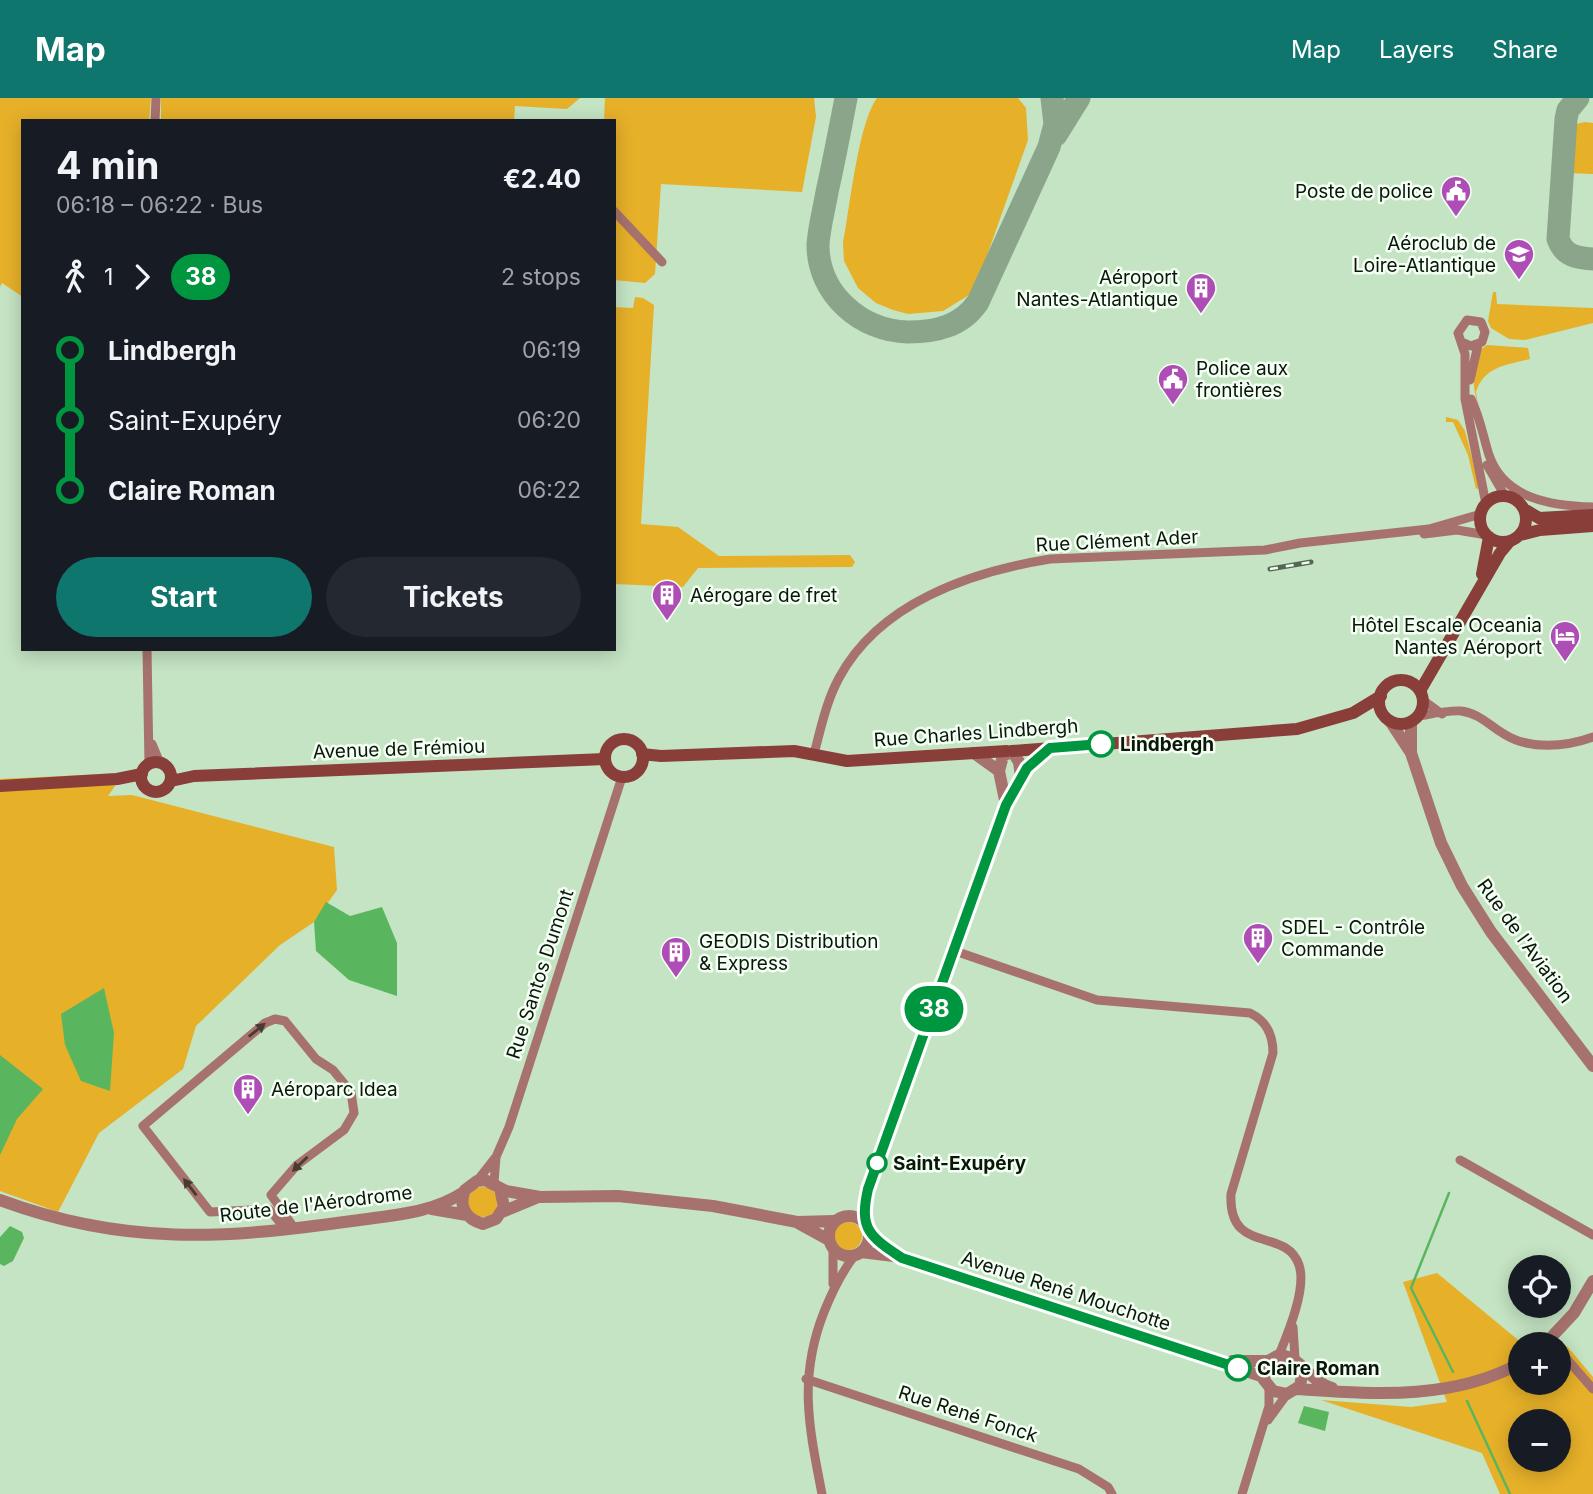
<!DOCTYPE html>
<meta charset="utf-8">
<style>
:root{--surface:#171b24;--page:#242831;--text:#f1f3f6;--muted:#9ea1a6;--accent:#0f766e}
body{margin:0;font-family:Inter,sans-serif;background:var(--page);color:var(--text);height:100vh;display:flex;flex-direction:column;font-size:26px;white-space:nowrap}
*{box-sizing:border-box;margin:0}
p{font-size:23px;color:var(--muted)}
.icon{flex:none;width:38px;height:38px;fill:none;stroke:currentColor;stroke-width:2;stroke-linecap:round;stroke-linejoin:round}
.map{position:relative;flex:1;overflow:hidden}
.side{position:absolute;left:21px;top:21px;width:595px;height:532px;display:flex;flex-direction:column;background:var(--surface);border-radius:0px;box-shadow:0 4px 18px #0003}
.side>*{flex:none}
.badge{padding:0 14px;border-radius:23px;font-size:24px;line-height:46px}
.tools{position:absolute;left:1508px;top:1157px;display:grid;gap:14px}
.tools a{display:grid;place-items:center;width:63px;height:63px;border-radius:50%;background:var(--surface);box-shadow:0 4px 18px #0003;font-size:35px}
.map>.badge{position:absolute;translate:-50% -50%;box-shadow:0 0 0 4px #fff}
.legs{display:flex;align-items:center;gap:10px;height:77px;padding:0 35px;font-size:23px}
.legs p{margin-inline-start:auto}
.overview{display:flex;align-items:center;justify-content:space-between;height:119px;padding:0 35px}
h1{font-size:38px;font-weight:700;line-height:52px}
.button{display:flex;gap:14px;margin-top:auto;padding:14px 35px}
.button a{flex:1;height:80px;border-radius:42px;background:var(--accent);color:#fff;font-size:28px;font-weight:700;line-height:80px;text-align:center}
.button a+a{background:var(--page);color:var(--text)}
ul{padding:0 35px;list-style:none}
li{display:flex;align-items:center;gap:24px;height:70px;font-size:26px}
li i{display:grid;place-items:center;width:10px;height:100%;margin:0 9px;background:currentColor}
li i::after{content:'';width:18px;height:18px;margin:-9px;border:5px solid;border-radius:50%;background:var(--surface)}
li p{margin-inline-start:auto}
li:first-child i{background:linear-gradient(#0000 50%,currentColor 0)}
li:last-child i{background:linear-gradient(currentColor 50%,#0000 0)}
header{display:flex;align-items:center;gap:42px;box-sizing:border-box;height:98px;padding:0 35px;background:var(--accent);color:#fff}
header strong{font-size:33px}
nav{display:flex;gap:38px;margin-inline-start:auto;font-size:24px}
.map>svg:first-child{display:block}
.green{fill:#e6b029;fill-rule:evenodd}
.water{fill:#59b65e}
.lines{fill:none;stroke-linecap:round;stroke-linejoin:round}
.stream{stroke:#59b65e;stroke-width:2.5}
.taxiway{stroke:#8ba58a;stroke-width:23}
.minor{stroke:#a7726d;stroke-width:9}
.tertiary{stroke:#a7726d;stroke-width:12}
.secondary{stroke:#893e3a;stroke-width:12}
.rail-casing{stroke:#526652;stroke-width:5}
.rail{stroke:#f2fff2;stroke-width:2.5;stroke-dasharray:8;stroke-linecap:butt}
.oneway{fill:#493b32}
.line-1-casing{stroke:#fff;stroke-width:16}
.line-1{stroke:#009640;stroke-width:10}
.stop-1-dot{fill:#fff;stroke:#009640;stroke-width:3.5}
.labels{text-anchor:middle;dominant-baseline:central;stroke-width:5;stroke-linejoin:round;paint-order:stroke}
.poi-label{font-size:19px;fill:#0a160a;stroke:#f2fff2;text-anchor:start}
.street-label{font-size:19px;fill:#0a160a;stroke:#f2fff2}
.stop-label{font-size:19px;font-weight:bold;fill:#0a160a;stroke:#f2fff2;text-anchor:start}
</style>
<header>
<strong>Map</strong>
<nav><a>Map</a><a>Layers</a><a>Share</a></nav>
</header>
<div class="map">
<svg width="1593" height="1396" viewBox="0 0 1593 1396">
<rect width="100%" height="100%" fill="#c4e4c3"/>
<path class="green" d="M0 0H151L149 23H23V199L2 185 0 189Z
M161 0H580L567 11 515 8 514 23H161Z
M605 0H814L816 19 802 94 661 86 655 176 645 185 614 182V23H604Z
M877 0H1018L1026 10 1028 42 974 194 943 213 908 216 893 212 876 205 858 190 844 163 843 145C850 110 858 26 877 0Z
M1585 24 1593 25V76L1566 75 1572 27Z
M1493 194H1496L1497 206 1593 210V225L1525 242 1509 241 1491 230 1488 223Z
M635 199 643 200 654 207 641 426 678 429 719 458 850 457 855 464 852 469 698 470 683 489 614 486V209L633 210Z
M1487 247 1528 250 1530 261C1508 266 1483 269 1476 294L1479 312C1474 293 1466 259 1487 247Z
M1446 319 1458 322 1465 333 1480 390 1476 391 1468 357 1453 324H1446Z
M124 675 108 698 132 697 334 749 337 792 314 824 280 847 196 928 183 971 99 1035 58 1114 0 1093V681Z
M468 1104a15 15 0 1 1 30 0a15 15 0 1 1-30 0Z
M834 1138a14 14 0 1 1 28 0a14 14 0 1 1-28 0Z
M1437 1175 1523 1246 1521 1284H1559V1256L1567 1248 1593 1279V1396H1500L1482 1355 1321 1302 1411 1309 1447 1304 1403 1184ZM1521 1323H1559V1362H1521Z"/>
<path class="water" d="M326 804 350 818 382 809 397 845V898L349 882 316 853 314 824Z
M104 890 114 935 110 993 81 983 65 947 61 916Z
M0 957 43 991 17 1021 0 1057Z
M10 1128 22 1134 24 1140 13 1163 4 1168 0 1166V1139Z
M1304 1308 1329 1314 1325 1333 1298 1325Z"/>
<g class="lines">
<path class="stream" d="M1449 1095 1411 1190 1453 1274
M1467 1303 1510 1396"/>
<path class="taxiway" d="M846 0C840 31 834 63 827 94 824 112 819 129 818 147 818 196 861 233 908 234 936 234 962 228 978 204L1049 49 1055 26 1052 0
M1578 0 1568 12 1566 21 1558 141C1564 158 1577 160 1593 161
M1056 37 1079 0"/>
<path class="minor" d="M155 23 156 0
M614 113 662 164
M1462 244 1471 248 1482 244 1485 234 1481 224 1467 222 1458 235 1465 256V301L1486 406
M1470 282 1478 247
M1471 301C1480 319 1483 338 1489 357 1504 401 1552 408 1593 409
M1487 367 1505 398
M1424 436 1457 432 1487 437
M147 551 149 666
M1423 602 1442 616
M1419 618C1431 616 1449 612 1461 613 1479 615 1490 628 1504 636 1529 652 1566 649 1593 639
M152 646 160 665
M814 656C821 630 826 604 839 580 879 505 970 474 1050 461L1265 452 1300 445 1429 431 1481 416
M955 853 1097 902 1250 915C1267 923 1273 937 1273 955L1231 1096C1228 1158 1286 1128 1299 1167 1307 1190 1288 1235 1279 1257
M1460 1062 1593 1137
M477 1083 495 1060
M494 1085 496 1059 509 1029 622 679
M286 1132 269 1111 210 1114 143 1028 265 925 275 921 285 923 316 961 333 972 351 994 354 1015 344 1032 297 1067 271 1097 295 1131
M833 1186V1151
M1293 1229 1295 1260
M1559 1252 1593 1291
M806 1281 1079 1371 1108 1389 1112 1396
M1268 1322 1287 1296
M822 1396C809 1329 798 1280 824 1214 832 1194 841 1175 855 1157
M1242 1396 1269 1308V1290"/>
<path class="tertiary" d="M1390 623 1411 655 1441 745 1462 788 1491 834 1593 968
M1411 624V654
M974 655 999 673 1006 707
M999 673 1003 658 1012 653 1019 664 1021 679
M500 1090 504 1109 496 1121 483 1126C466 1121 458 1109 465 1092L477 1083 485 1082 506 1093 540 1099 618 1098 713 1108 797 1124 834 1123
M0 1102C124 1148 224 1141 352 1123 391 1117 431 1116 464 1094
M432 1111 467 1117
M502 1114 536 1100
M829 1138a20 20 0 1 1 40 0a20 20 0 1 1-40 0Z
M864 1124 868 1091 1005 709 1027 670 1050 650
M798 1125 829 1142
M861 1154 902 1159 1264 1279
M1545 1246 1574 1215 1593 1183
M1232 1263H1268
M1303 1272 1300 1288 1287 1296 1273 1293 1264 1282 1268 1263 1279 1257C1303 1259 1308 1283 1332 1290
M1297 1291C1374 1296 1450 1303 1521 1265"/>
<path class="secondary" d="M1480 421a23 23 0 1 1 46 0a23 23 0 1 1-46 0Z
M1524 411 1539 420 1593 417
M1520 437 1540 432 1593 428
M1482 476 1489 439
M1379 604a22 22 0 1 1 44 0a22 22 0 1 1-44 0Z
M1420 593 1500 455 1510 443
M605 660a19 19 0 1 1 38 0a19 19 0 1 1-38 0Z
M1012 653 1297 631 1353 615 1381 598
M642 656 661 658 794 653 847 663 1007 653
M141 679a15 15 0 1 1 30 0a15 15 0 1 1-30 0Z
M171 683 194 678 605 661
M0 688 117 681 142 676"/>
<g class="rail-casing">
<path id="rail" d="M1270 471 1311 464"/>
</g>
<use href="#rail" class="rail"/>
</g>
<defs><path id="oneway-solid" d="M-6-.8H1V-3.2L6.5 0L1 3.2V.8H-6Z" transform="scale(1.75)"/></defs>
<g class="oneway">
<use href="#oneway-solid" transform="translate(257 932) rotate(-39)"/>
<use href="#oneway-solid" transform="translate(300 1066) rotate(136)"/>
<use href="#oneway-solid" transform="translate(190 1089) rotate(-128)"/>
</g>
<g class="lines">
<g class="line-1-casing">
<path id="line-1" d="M1101 646 1050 650 1027 670 1006 707 868 1091C859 1131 869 1138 902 1160L1238 1270"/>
</g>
<use href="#line-1" class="line-1"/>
</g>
<defs>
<g id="civic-pin" transform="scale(1.575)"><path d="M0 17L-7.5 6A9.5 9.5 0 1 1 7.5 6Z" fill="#ae4db5" stroke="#f2fff2"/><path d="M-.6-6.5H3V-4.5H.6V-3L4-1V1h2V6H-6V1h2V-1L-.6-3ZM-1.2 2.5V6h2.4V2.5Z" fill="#fff"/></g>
<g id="university-pin" transform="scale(1.575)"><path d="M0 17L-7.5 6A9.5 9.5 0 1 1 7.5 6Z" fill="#ae4db5" stroke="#f2fff2"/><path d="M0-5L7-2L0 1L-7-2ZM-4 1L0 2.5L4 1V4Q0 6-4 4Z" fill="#fff"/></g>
<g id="building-pin" transform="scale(1.575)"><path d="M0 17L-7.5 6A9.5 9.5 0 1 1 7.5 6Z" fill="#ae4db5" stroke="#f2fff2"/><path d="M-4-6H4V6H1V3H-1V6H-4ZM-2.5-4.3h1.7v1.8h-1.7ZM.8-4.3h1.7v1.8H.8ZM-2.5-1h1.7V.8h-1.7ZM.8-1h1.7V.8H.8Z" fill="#fff"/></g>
<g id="hotel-pin" transform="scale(1.575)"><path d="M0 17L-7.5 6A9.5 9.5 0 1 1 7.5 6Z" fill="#ae4db5" stroke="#f2fff2"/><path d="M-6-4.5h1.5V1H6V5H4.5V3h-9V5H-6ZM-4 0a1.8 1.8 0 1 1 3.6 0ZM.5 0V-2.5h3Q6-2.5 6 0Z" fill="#fff"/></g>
</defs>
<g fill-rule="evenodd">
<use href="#civic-pin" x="1456" y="93"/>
<use href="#university-pin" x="1519" y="156"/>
<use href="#building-pin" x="1201" y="190"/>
<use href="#civic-pin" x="1173" y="281"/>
<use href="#building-pin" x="667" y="497"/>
<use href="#hotel-pin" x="1565" y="538"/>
<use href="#building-pin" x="1258" y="840"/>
<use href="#building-pin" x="676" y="854"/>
<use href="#building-pin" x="248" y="991"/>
</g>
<g class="stop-1-dot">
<circle cx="1101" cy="646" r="12"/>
<circle cx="877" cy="1065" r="9"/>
<circle cx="1238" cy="1270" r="12"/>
</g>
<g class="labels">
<g class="poi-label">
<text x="1433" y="93" text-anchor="end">Poste de police</text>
<text x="1496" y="145" text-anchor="end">Aéroclub de<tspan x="1496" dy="22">Loire-Atlantique</tspan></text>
<text x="1178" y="179" text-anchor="end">Aéroport<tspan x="1178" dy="22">Nantes-Atlantique</tspan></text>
<text x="1196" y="270">Police aux<tspan x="1196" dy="22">frontières</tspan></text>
<text x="690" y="497">Aérogare de fret</text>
<text x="1542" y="527" text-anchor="end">Hôtel Escale Oceania<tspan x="1542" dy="22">Nantes Aéroport</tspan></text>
<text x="1281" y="829">SDEL - Contrôle<tspan x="1281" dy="22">Commande</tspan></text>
<text x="699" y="843">GEODIS Distribution<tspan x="699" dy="22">&amp; Express</tspan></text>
<text x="271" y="991">Aéroparc Idea</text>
</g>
<g class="street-label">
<text transform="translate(1117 443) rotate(-3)">Rue Clément Ader</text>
<text transform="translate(976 635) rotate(-4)">Rue Charles Lindbergh</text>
<text transform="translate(399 651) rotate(-2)">Avenue de Frémiou</text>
<text transform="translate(1525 843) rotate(54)">Rue de l'Aviation</text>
<text transform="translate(540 876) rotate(-72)">Rue Santos Dumont</text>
<text transform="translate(316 1106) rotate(-7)">Route de l'Aérodrome</text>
<text transform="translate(1066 1193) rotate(18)">Avenue René Mouchotte</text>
<text transform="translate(968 1316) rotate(18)">Rue René Fonck</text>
</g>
<g class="stop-label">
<text x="1120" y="646">Lindbergh</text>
<text x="893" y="1065">Saint-Exupéry</text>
<text x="1257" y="1270">Claire Roman</text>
</g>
</g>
</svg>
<div class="tools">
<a><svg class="icon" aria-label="locate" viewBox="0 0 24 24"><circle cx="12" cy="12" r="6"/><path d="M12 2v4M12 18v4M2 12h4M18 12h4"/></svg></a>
<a>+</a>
<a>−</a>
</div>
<b class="badge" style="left:934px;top:911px;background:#009640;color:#fff">38</b>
<section class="side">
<div class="overview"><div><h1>4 min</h1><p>06:18 – 06:22 · Bus</p></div><b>€2.40</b></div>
<div class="legs"><svg class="icon" aria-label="walk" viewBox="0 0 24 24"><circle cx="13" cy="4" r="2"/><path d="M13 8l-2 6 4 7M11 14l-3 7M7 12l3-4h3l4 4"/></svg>1<svg class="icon" aria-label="forward" viewBox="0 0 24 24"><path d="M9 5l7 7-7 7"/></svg><b class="badge" style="background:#009640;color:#fff">38</b><p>2 stops</p></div>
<ul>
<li><i style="color:#009640"></i><b>Lindbergh</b><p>06:19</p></li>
<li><i style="color:#009640"></i><span>Saint-Exupéry</span><p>06:20</p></li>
<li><i style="color:#009640"></i><b>Claire Roman</b><p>06:22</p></li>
</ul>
<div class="button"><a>Start</a><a>Tickets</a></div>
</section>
</div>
